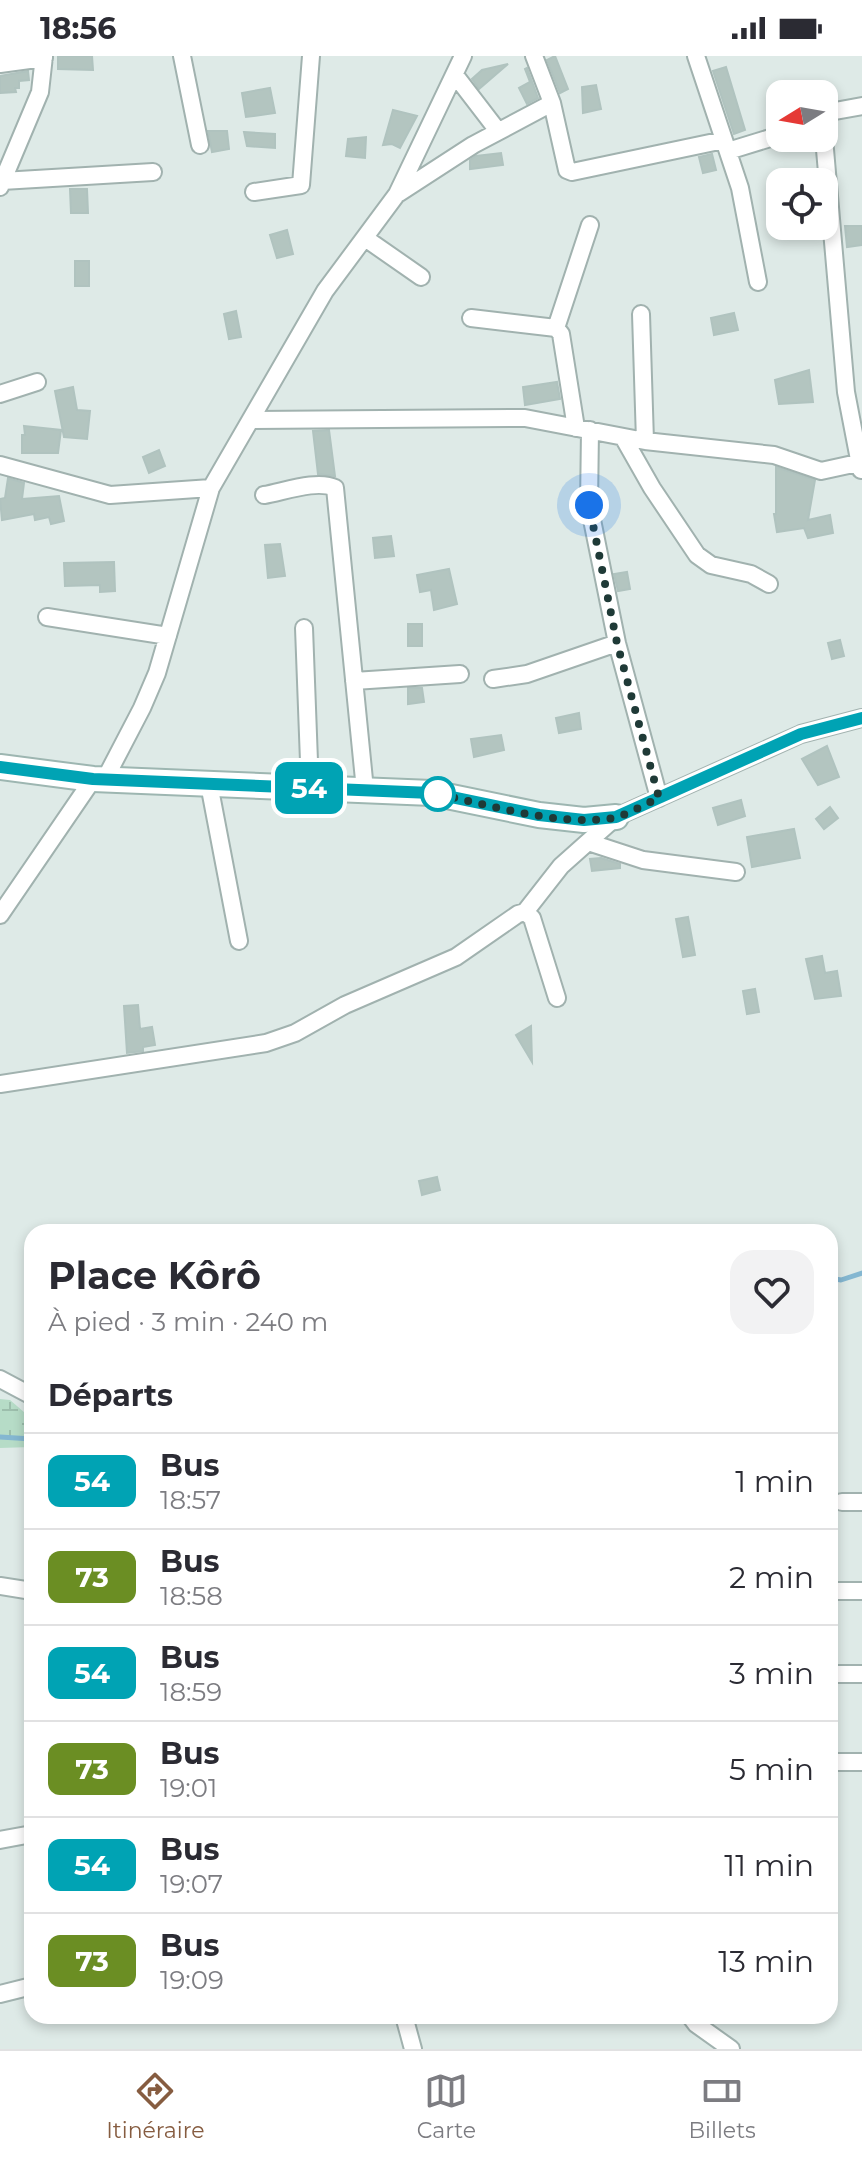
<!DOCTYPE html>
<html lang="fr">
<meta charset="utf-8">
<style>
:root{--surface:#fff;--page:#f2f2f3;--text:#2b2b33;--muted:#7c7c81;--line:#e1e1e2;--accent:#865c40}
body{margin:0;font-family:Montserrat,sans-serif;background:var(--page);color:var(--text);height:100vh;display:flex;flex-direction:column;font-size:30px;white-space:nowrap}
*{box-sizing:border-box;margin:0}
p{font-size:26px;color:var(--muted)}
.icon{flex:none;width:44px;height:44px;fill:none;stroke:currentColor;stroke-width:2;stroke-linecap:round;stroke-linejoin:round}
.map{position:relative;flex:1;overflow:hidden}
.sheet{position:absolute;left:24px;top:1168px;width:814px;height:800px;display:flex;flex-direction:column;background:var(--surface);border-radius:24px;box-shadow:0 4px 12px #0003}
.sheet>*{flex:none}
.badge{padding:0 16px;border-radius:12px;font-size:28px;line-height:52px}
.needle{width:52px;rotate:259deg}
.tools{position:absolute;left:766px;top:24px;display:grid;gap:16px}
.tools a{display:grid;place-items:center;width:72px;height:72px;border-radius:16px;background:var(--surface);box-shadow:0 4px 12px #0003;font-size:40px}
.you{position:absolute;width:40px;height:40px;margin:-20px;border:6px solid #fff;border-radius:50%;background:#1a73e8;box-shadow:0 0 0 12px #1a73e833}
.map>.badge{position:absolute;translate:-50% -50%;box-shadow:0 0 0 4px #fff}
h2{padding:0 24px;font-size:30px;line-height:72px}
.round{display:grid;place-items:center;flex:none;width:84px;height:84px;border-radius:24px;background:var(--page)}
.headline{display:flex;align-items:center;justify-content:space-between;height:136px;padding:0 24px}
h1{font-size:38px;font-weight:700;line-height:60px}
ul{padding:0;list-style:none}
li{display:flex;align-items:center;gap:24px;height:96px;padding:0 24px;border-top:2px solid var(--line)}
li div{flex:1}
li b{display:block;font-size:30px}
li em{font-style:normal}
li .badge{min-width:88px;font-weight:700;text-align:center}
.status{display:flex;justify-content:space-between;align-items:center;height:56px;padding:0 40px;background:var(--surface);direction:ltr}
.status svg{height:22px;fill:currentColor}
.menu{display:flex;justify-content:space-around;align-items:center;height:112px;border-top:2px solid var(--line);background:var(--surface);font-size:22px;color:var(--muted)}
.menu a{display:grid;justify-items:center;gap:4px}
.menu .active{color:var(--accent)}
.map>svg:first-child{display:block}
.wetland{fill:url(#wetland-marsh)}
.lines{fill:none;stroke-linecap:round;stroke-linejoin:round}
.stream{stroke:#84b7d1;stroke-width:5}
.building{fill:#b3c5c0;stroke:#b0c3bf;stroke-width:2}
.street-casing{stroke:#a1b2af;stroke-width:20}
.secondary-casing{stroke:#9db6b1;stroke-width:28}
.street{stroke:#fff;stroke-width:16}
.secondary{stroke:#fff;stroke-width:24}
.line-casing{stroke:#fff;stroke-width:18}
.line{stroke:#00a3b4;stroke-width:12}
.walk{stroke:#1f3a37;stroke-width:8;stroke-dasharray:0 14.4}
.stop-dot{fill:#fff;stroke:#00a3b4;stroke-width:4}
</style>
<div class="status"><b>18:56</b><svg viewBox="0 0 49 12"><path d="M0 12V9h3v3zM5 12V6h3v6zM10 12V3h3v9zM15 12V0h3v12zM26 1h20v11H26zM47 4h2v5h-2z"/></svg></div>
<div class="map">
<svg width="862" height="1993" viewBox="0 0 862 1993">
<defs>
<pattern id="wetland-marsh" width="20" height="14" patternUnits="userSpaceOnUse" patternTransform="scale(2)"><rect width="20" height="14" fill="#b6dcc7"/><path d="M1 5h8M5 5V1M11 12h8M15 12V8" fill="none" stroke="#9cbeac"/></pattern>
</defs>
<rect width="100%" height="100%" fill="#deeae7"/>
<path class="wetland" d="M0 1343 10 1344 32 1363V1391L0 1392Z"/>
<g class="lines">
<path class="stream" d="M830 1222 841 1224 862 1217
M0 1381 32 1383"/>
</g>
<path class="building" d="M58 0H92L93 14 58 13Z
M555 0 568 33 560 37 547 4Z
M508 8 479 33 472 23 482 14Z
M726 11 745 74 734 78 713 15Z
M527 12 538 42 527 48 519 32 530 26 525 13Z
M28 15 29 24 19 25V32H15L16 36 0 37V20Z
M596 29 601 53 583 57 582 31Z
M270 32 275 57 246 61 242 37Z
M393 54 417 60 400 92 392 88 383 89Z
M208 75H227L229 93 212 96Z
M244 76 275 78V92L247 90Z
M366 81 365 102 346 100 348 83Z
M501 97 503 109 470 113V104L476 100Z
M712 98 716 114 703 117 699 101Z
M70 133H87L88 157H71Z
M845 170H862V189L847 191Z
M287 174 293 198 277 202 270 179Z
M75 205H89V230H75Z
M236 255 241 281 229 283 224 258Z
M734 257 738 274 714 279 711 262Z
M809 314 813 346 779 348 775 324Z
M557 326 560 343 525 349 523 331Z
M73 331 77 354 90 355 87 383 64 381 55 335Z
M24 370 61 374 58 397H22V379H25Z
M329 374 335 420 318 418 313 375Z
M159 394 165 410 149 417 143 401Z
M776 411 815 424 808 464 830 459 833 477 808 482 804 472 777 476 774 458H776Z
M8 422 24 427 22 443 59 440 64 465 51 468 49 461 35 464 34 458 2 464 0 443 5 442Z
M391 480 394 500 375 502 373 482Z
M280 488 285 520 268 522 265 489Z
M114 506 115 535 100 536V529L65 530 64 507Z
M449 513 457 548 434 554 431 534 420 536 417 519Z
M627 516 630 533 618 535 614 518Z
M408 568H422V590H408Z
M840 584 844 600 832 603 828 587Z
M408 632H422L424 646 408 648Z
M579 657 581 673 559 677 556 662Z
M501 679 504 694 474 701 471 683Z
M827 690 839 721 818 729 802 703Z
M741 744 745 760 718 769 713 752Z
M830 751 838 762 824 773 816 763Z
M794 773 800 802 752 811 747 781Z
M601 802 620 808V812L592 815 590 803Z
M688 861 695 899 683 901 676 863Z
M822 900 825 917 837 915 841 940 815 943 806 903Z
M755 933 759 956 747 958 743 935Z
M138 949 140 973 152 971 155 989 143 991V995L127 997 124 950Z
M531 970 532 1006 516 979Z
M437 1121 440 1134 422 1139 419 1125Z"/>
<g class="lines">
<g class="street-casing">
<path id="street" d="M182 0 200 89
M534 0 552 47 567 114 572 116 724 84
M696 0 740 132 758 226
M0 8 44 2
M455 19 498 75
M824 57 862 50
M824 82 846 336 861 414
M728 95 780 79
M2 125 153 116
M0 131 40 36 44 0
M254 136 301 129 311 0
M399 137 473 89 552 47
M365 182 421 221
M641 258 645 385
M471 262 556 272 561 278 576 372
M556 272 590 169
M0 338 37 326
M251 364 525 362 645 385 774 399 821 415 862 406
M590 374 589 449 617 587 659 742
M623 381 652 432 697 499 711 509 751 518 769 528
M0 409 110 439 211 432
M264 439C283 436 317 423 335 432L365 734
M47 561 168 580
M304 572 310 732
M493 623 527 618 617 587
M354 625 460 618
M105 723 142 652 157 617 211 432 325 235 397 138 463 0
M209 728 239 885
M588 786 643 804 736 816
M525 856 561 810 616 761 801 678 862 662
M0 859 93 723
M0 1028 266 987 295 977 345 949 456 901 518 858 525 856 532 862 557 942
M0 1323 32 1340
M842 1446H862
M0 1530 32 1535
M830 1535H862
M830 1618H862
M830 1706H862
M0 1784 32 1778
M0 1938 32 1930
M404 1960 413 1993
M690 1960 696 1968 731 1993"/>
</g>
<g class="secondary-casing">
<path id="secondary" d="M0 711 93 723 432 737 539 759 584 764 616 761"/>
</g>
<use href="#street" class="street"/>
<use href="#secondary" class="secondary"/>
</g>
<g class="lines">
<g class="line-casing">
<path id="line" d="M0 711 93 723 432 737 539 759 584 764 616 761 801 678 862 662"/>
</g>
<use href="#line" class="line"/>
<path class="walk" d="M438 738 432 737C488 748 557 771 613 762 628 759 645 748 659 742L617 587 589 449"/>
</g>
<circle class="stop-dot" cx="438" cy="738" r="16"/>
</svg>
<div class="tools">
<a><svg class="needle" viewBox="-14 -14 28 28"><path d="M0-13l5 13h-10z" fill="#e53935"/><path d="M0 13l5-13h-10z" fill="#7c7c81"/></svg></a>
<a><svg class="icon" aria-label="locate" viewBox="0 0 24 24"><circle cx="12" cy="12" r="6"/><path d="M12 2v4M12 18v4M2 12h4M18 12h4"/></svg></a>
</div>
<div class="you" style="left:589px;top:449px"></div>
<b class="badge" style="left:309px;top:732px;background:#00a3b4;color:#fff">54</b>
<section class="sheet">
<div class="headline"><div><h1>Place Kôrô</h1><p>À pied · 3 min · 240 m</p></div><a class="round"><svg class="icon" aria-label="heart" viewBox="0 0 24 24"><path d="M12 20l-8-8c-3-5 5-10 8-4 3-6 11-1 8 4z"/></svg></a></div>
<h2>Départs</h2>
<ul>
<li><span class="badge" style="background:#00a3b4;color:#fff">54</span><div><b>Bus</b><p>18:57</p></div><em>1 min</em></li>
<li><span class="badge" style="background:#6b8e23;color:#fff">73</span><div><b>Bus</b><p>18:58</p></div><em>2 min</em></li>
<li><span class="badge" style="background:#00a3b4;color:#fff">54</span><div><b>Bus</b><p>18:59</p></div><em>3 min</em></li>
<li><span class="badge" style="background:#6b8e23;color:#fff">73</span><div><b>Bus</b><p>19:01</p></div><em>5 min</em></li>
<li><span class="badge" style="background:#00a3b4;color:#fff">54</span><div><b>Bus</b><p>19:07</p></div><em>11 min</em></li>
<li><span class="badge" style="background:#6b8e23;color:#fff">73</span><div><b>Bus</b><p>19:09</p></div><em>13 min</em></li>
</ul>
</section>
</div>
<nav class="menu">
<a class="active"><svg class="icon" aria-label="directions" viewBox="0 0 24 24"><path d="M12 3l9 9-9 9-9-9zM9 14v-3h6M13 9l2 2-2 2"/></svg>Itinéraire</a>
<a><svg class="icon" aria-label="map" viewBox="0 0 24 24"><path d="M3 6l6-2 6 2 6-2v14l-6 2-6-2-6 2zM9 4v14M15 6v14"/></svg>Carte</a>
<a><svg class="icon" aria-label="tickets" viewBox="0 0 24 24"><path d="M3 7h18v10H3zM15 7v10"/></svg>Billets</a>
</nav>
